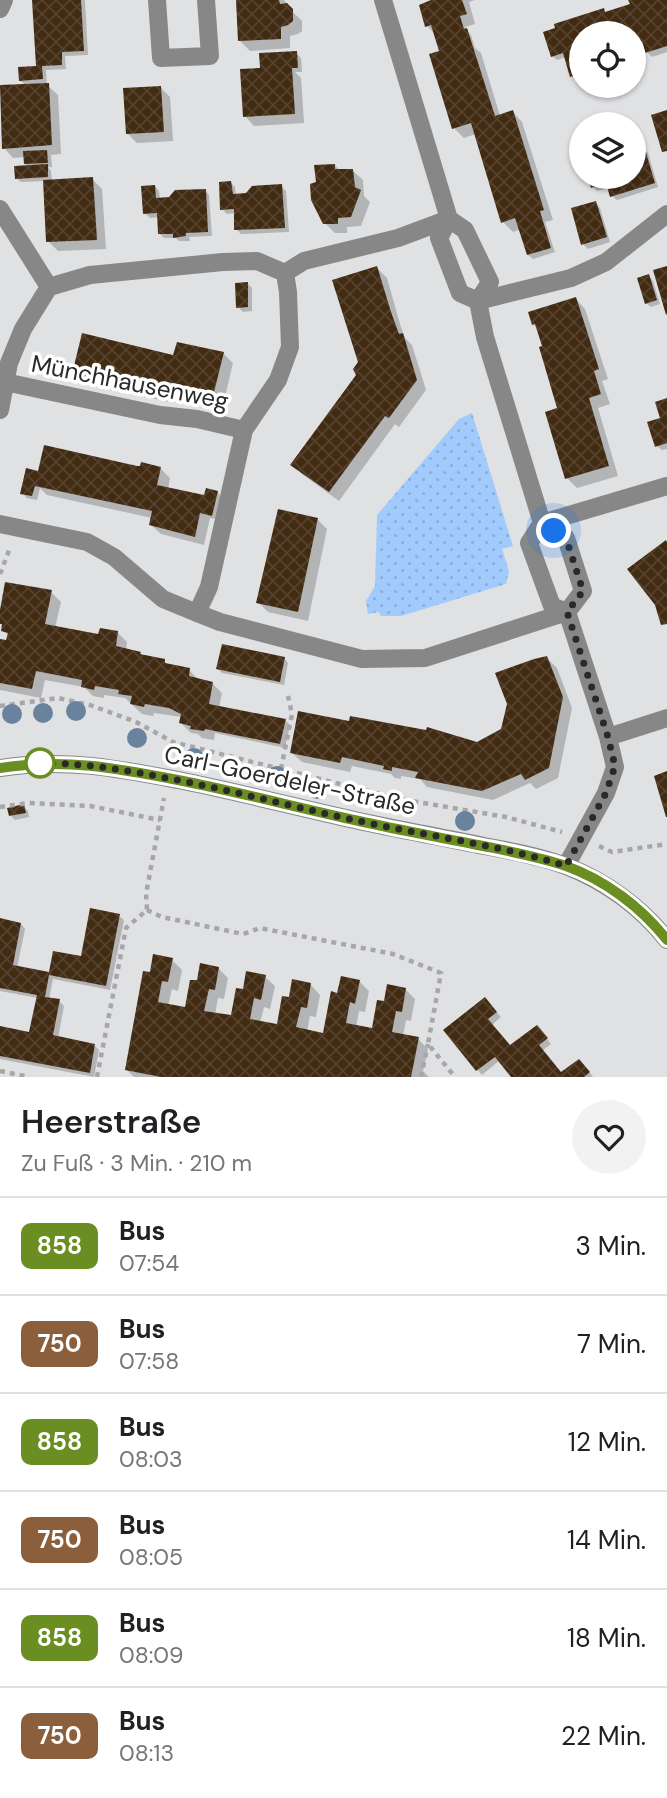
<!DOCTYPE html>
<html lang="de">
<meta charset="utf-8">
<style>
:root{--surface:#fff;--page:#f2f2f2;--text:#202124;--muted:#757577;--line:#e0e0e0}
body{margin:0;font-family:"DM Sans",sans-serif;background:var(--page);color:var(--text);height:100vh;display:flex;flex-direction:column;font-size:26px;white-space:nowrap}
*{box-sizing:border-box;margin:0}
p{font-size:23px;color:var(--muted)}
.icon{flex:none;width:38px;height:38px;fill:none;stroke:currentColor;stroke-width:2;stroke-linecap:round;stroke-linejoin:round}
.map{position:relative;height:1077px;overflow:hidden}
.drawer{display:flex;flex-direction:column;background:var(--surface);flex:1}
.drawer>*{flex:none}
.badge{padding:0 14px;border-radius:10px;font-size:24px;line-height:46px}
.tools{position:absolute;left:569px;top:21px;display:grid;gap:14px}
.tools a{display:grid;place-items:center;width:77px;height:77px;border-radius:50%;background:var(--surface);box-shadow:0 2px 5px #0004;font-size:35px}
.you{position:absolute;width:35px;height:35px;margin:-18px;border:5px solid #fff;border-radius:50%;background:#1a73e8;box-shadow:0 0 0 10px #1a73e833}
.map>.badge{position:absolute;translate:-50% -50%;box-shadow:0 0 0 4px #fff}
.round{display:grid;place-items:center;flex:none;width:74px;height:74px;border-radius:37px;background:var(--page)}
.head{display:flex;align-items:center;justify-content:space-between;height:119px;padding:0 21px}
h1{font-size:33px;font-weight:600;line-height:52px}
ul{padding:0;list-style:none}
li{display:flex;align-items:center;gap:21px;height:98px;padding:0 21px;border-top:2px solid var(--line)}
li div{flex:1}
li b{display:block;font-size:26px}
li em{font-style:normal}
li .badge{min-width:77px;font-weight:700;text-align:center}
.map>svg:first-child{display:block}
.grass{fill:url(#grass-dots)}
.shadow{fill:#0003}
.building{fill:url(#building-cross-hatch)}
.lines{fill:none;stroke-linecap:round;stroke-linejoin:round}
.path{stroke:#a7a7a9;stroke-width:4.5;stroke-dasharray:5 5;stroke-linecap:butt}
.minor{stroke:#868786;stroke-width:18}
.tree{fill:#69829d}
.line-casing{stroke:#fff;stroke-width:16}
.line{stroke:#6b8e23;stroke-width:10}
.walk{stroke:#29292a;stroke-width:7;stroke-dasharray:0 12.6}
.stop-dot{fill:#fff;stroke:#6b8e23;stroke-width:3.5}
.labels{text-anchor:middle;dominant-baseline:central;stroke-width:7;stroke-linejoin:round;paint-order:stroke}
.street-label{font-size:24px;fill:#29292a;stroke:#fff}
</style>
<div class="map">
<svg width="667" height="1077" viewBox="0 0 667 1077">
<defs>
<pattern id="grass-dots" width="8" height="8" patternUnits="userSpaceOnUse" patternTransform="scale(1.75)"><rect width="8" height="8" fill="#a2cbfd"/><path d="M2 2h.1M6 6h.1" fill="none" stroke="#8caed9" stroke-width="1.8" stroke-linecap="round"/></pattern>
<pattern id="building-cross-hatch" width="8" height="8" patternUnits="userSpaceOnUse" patternTransform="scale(1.75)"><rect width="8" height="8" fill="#422b13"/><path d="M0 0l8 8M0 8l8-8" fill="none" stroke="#55412d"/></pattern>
</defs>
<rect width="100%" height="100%" fill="#e0e1e3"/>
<path class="grass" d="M472 413 513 546 502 549 509 571 506 584 401 616H381L379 612 368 614 366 601 375 586 377 515 459 419Z"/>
<path class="shadow" d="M33 0H85L88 55 65 56 66 69 46 70 47 85 58 95 61 154 51 155 52 167H48L51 171 52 181 92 179 102 189 106 249 58 251 48 241 44 181 21 182 16 178 26 167 25 157 13 158 4 148 26 86 20 80 37 68Z
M238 0H284L287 4 288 7 302 21V31L298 34 290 36V48L250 51 240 41Z
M433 0H475L469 2 475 24 465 27 466 29 471 35 475 48 481 53 500 116 513 112 522 122 553 220 545 222 555 252 533 259 528 255 521 229 513 232 503 222 476 134 464 138 454 128 441 52 435 34 427 26Z
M636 0H667V52L652 57 647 52 645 45 634 49V33H581V79L576 80 572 76 566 57 557 60 552 56 603 10 606 13 632 5Z
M296 53 301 58 302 72H295L301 78 304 123 254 126 245 116 262 70Z
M160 87 170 97 173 141 137 143 127 133Z
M643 148 648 153 658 187 617 200 612 196 609 188 597 191 593 187 590 177H634V151Z
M335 165 340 171H353L363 180 364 196 370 202 361 226 347 227V233H335L325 223 317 183Z
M231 183 235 187 236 196 281 186 286 191 289 232 241 234 236 229V213L227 214 222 209Z
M155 186 159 191 160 199 205 190 209 195 212 236 189 237 190 241H179L176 238H164L160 234 159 217 150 218 145 213Z
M596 203 600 208 610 242 588 249 583 244Z
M377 268 387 278 400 324 405 338 412 345 426 390 399 427 395 424 339 501 302 474 293 464 358 375Z
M649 276 653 281 660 304 651 307 646 303Z
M247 283 252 288V311L243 312 238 307Z
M576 299 585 309 608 379 602 381 610 404 598 408 618 476 577 488 567 478 547 413 559 409 538 329 533 324Z
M223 353 233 363 224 401 177 391 174 403 83 383 74 374 174 357Z
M667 400V449L662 450 657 446Z
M136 467 160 468 170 478 168 489 205 499 217 492 222 497 217 519 210 518 204 545 161 534 151 525 152 518 47 495 40 488 37 500 27 498 22 493 37 473Z
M318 520 327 529 308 621 268 612 258 602Z
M51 592 61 602 55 628 99 636 117 632 127 642 126 650 140 653 143 657 164 661 169 666 189 670 199 680 212 683 222 693 219 708 285 720 290 725 285 748 215 733 214 740 202 738 198 734 191 733 181 723 182 717 154 713 153 716 142 714 125 698 104 695V698L93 696 84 687 45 680 41 698 0 690V641L8 642 9 636 3 630V626L0 623V619Z
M284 658 288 663 284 685 222 673 218 669Z
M547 658 557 668 572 708 558 778 536 789 530 783 493 800 427 787 420 779 401 776V779L395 778 391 774 352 766 350 772 302 762 292 753 477 743 502 731Z
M23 806 28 811 29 817 15 820 10 815Z
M119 916 124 920 110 990 53 979 49 999 59 1001 64 1006 58 1038 94 1045 99 1050 94 1077 0 1059V1028L30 1034 38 998 0 991V920L21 924 25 929 17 968 51 974 82 958Z
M172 960 182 970 178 991 172 989 168 1006 186 1009 199 982 218 968 228 978 224 999 218 998 215 1015 233 1017 245 991 265 977 275 986 270 1009 264 1007 260 1023 278 1026 290 999 311 985 320 995 316 1017 310 1016 307 1031 325 1035 339 995 359 981 369 991 365 1012 359 1011 356 1027 373 1030 385 1004 405 989 415 999 411 1021 406 1020 403 1036 418 1039 428 1049 423 1071 429 1077H134L127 1070 151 974Z
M489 1004 501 1017 492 1025 510 1047 541 1031 551 1044 542 1051 562 1074 584 1065 593 1077H513L500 1060 482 1075 445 1030Z"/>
<path class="building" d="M32 0H81L84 51 62 52V65L42 66 43 79 19 81 18 67 36 66Z
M236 0H279L280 4 287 3 293 9V21L288 25 281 27V39L238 41Z
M431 0H462L467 14 460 16 464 29 467 28 495 116 513 110 544 210 540 211 551 248 527 255 515 218 501 223 471 123 452 129 429 54 439 51 431 25 425 27 419 5Z
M628 0H667V46L645 53 642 41 634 43V33H581V73L570 77 563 53 551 57 543 32 555 28 554 24 604 8 605 12 630 4Z
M297 51 298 68H292L295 114 243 117 240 69 260 68 259 53Z
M49 83 52 145 2 149 0 85Z
M161 86 164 132 126 134 123 88Z
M667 110V151L662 152 651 115Z
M644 146 655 183 610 197 606 183 591 188 588 177H634V149Z
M47 150 48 163 24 164 23 151Z
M48 164V177L15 179 14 166Z
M335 164V169H353L355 187 361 190 351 217 338 218V224H323L311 200 310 184 316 182 314 165Z
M93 177 97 240 46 242 43 180Z
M231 181 233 194 246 193 252 186 282 184 285 228 234 230V209L220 210 219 182Z
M155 185 156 198 169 197 175 190 206 189 208 232 186 233V236L173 238V234H158L157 213 143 214 141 186Z
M596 201 607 237 581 245 571 208Z
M377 266 391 312 399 334 403 333 417 380 389 418 385 416 329 492 290 465 356 375 353 369 358 362 332 280Z
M667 266V314L666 315 653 270Z
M649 274 657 300 645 304 637 278Z
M248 282V307L236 308 235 283Z
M576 297 599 369 594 371 601 394 589 398 609 466 565 479 545 412 557 408 539 347 542 346 535 324 532 325 528 312Z
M82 333 173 355 177 342 224 352 214 392 167 382 165 395 72 374Z
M667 398V443L655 447 647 422 660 418 655 402Z
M44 445 137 466H140L141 462 161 467 157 485 204 495 206 488 218 491 212 516 200 513 195 537 149 525 152 511 35 486 32 496 20 494 26 468 38 471Z
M278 509 318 518 298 612 256 603Z
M666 540 667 542V624L661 625 655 605 627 569Z
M5 582 52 590 45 624 98 634 100 628 118 631 116 646 141 652 140 654 165 659V663L190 668 189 676 213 682 209 704 286 719 280 744 205 729 204 731 190 729 191 726 179 723 181 714 169 708 145 704 144 707 130 704 132 696 118 694 119 690 95 686 94 690 81 687 82 680 36 671 32 689 0 683V639L6 640 8 633 1 631 2 624H0V610Z
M222 644 285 657 280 682 216 669Z
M547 656 563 697 549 768 525 780 521 774 482 791 415 778 418 772 392 767V771L383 769 384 766 342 757 340 763 290 753 298 711 349 721 350 716 426 730 427 727 477 742 501 729 507 704 495 673 534 659Z
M667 771V817H666L654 776Z
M24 804 26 813 9 816 7 808Z
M90 908 120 914 106 986 49 975 45 997 60 999 53 1035 95 1044 90 1073 0 1056V1026L29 1032 37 995 0 988V918L21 923 13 965 49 972 53 951 81 956Z
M153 954 173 958 168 982 162 981 158 1002 185 1007 190 980H197L200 963 219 967 215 990 209 989 204 1011 231 1015 236 988 243 989 246 971 266 975 261 1000 254 998 250 1019 277 1024 282 996 289 997 292 979 311 983 307 1008 301 1007 296 1027 323 1033 331 991 337 993 341 976 360 980 355 1004 350 1002 346 1023 372 1028 377 1000 384 1001 387 984 406 988 402 1012 396 1011 392 1032 419 1037 411 1077H161L125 1070 143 971 150 972Z
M485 997 497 1012 488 1019 510 1045 537 1025 548 1038 539 1045 561 1072 579 1059 590 1072 584 1077H511L495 1057 476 1071 443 1030Z"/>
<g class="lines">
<path class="path" d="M0 574 10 548
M0 706 58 698 90 705 136 722 173 742 400 799 506 817 562 832
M281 769 292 714 288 696
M0 807 28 803 90 806 160 820
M599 846 612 852 667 844
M147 910 162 917 243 934 260 928 393 954 441 973 428 1044 455 1077
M0 1071 29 1077
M97 1077 126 928 147 910 146 894 164 798
M421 1077 428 1044"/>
<path class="minor" d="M157 0 161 58 210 56 206 0
M383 0 449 219 465 230 490 282 478 301 485 337 542 523 566 538 583 591 567 612
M0 9 4 0
M0 209 49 287
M449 219 439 238 460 293 478 301
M49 287 90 275 223 262 257 261 285 273 304 261 398 238 449 219
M478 301 571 278 606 262 667 214
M5 382 160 415 197 419 244 430
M0 410 9 363 23 329 49 287
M542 523 667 486
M542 523 529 543 552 606 567 612
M0 524 87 542 114 557 163 599 197 613 220 622 362 659 425 658 567 612
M197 613 209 587 244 430 278 380 290 347 288 292 285 273
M608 737 667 718
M0 768C64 758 115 768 178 780 239 792 299 808 359 821 400 830 442 837 484 846 511 851 539 856 566 866 605 881 641 907 667 940
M566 866 606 793 615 767 608 737 567 612"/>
</g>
<g class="tree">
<circle cx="76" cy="711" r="10"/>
<circle cx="43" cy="713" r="10"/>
<circle cx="12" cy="714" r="10"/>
<circle cx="137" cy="738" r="10"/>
<circle cx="194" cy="758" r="10"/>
<circle cx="230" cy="766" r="10"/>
<circle cx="277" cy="776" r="10"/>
<circle cx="317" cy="789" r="10"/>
<circle cx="465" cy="821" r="10"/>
</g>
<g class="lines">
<g class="line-casing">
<path id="line" d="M0 768C64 758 116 768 178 780 239 792 299 808 359 821 399 830 439 837 478 845 508 851 537 856 566 866 605 880 641 907 667 940"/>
</g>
<use href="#line" class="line"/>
<path class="walk" d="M40 763C87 763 131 771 177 780 238 792 298 808 359 821 428 836 499 845 566 866L606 793 615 766 608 737 567 612 583 591 566 538 554 531"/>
</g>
<circle class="stop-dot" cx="40" cy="763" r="14"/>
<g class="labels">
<g class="street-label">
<text transform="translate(130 382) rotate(11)">Münchhausenweg</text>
<text transform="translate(290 780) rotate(12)">Carl-Goerdeler-Straße</text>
</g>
</g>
</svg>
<div class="tools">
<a><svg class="icon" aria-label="locate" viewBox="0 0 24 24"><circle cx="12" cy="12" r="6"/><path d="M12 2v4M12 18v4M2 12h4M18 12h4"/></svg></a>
<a><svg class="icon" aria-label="layers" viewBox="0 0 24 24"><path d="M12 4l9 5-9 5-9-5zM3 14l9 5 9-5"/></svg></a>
</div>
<div class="you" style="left:554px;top:531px"></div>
</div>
<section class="drawer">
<div class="head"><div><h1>Heerstraße</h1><p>Zu Fuß · 3 Min. · 210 m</p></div><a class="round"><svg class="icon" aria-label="heart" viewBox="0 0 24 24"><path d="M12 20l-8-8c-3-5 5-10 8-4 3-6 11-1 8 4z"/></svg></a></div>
<ul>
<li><span class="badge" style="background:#6b8e23;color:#fff">858</span><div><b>Bus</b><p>07:54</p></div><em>3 Min.</em></li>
<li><span class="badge" style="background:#8b5e3c;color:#fff">750</span><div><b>Bus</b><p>07:58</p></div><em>7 Min.</em></li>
<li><span class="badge" style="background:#6b8e23;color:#fff">858</span><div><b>Bus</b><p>08:03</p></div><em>12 Min.</em></li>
<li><span class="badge" style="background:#8b5e3c;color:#fff">750</span><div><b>Bus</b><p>08:05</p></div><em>14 Min.</em></li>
<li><span class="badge" style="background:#6b8e23;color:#fff">858</span><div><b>Bus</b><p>08:09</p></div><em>18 Min.</em></li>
<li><span class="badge" style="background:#8b5e3c;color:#fff">750</span><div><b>Bus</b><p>08:13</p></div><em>22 Min.</em></li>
</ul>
</section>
